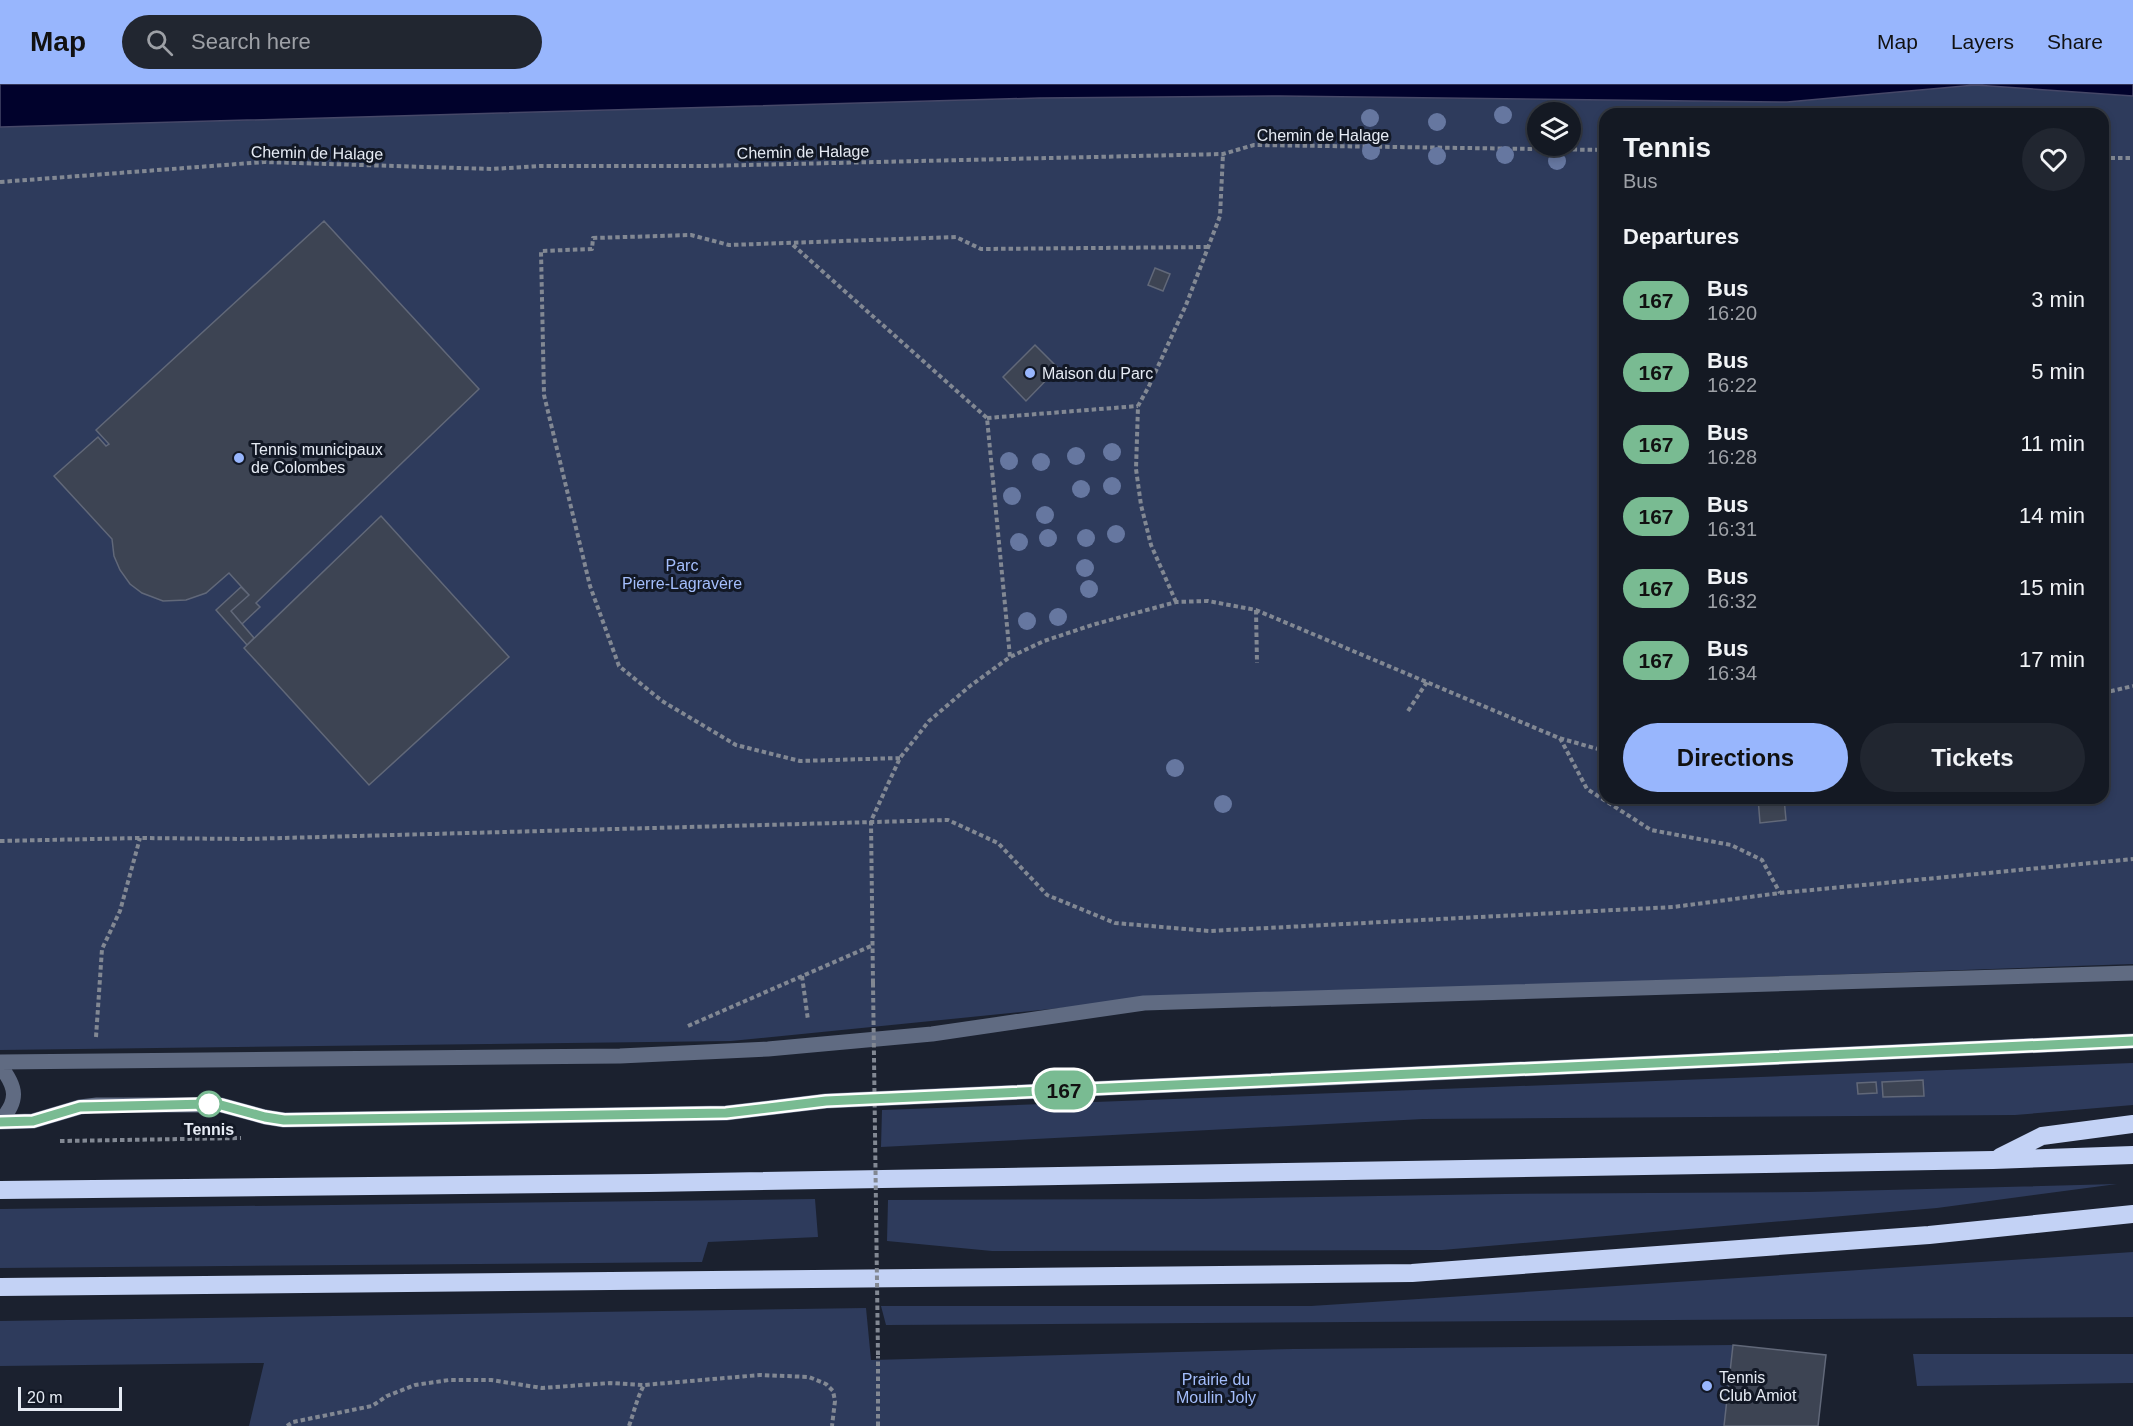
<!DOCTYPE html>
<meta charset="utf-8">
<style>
:root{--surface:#141923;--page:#212630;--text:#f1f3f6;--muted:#9da0a6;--line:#333841;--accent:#98b6fd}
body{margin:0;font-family:Helvetica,sans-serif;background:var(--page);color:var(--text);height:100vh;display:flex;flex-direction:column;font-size:22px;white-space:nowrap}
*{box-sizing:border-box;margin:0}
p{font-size:20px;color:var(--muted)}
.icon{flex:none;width:33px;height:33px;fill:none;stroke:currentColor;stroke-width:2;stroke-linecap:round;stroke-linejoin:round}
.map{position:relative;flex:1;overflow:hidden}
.sheet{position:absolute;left:1599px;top:24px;width:510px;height:696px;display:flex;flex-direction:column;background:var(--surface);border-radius:18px;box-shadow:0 3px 9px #0003,0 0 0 2px var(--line)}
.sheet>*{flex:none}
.badge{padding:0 12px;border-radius:20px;font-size:21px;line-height:39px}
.fabs{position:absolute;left:1527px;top:18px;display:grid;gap:12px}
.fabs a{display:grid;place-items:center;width:54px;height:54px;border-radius:50%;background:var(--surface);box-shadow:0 3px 9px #0003,0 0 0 2px var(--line);font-size:30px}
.scale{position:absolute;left:18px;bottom:15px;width:104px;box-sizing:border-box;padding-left:6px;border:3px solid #e6ebf4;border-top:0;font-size:16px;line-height:21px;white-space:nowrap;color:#e6ebf4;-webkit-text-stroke:4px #121825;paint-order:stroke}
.map>.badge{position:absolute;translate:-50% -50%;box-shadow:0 0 0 3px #fff}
h2{padding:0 24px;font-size:22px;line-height:54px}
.round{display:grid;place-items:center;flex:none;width:63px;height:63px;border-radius:32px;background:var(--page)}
.overview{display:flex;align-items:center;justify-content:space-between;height:102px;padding:0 24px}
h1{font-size:28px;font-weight:800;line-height:45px}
.action{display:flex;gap:12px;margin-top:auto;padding:12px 24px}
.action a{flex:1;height:69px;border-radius:36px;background:var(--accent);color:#111;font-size:24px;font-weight:800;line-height:69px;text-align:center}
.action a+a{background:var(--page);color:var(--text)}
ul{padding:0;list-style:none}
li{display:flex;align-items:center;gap:18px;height:72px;padding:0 24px}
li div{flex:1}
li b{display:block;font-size:22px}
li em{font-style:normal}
li .badge{min-width:66px;font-weight:700;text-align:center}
header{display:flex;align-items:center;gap:36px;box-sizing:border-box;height:84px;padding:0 30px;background:var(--accent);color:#111}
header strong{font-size:28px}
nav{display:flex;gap:33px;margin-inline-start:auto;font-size:21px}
.search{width:420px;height:54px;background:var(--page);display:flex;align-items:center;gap:15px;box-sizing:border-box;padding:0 21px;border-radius:33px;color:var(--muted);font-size:22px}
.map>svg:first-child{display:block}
.green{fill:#2e3b5c;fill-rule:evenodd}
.water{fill:#01022c;stroke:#464868;stroke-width:1.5}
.building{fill:#3d4453;stroke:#616879;stroke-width:1.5}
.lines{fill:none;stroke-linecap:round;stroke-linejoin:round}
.path{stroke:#828893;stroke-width:4;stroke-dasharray:4.5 3;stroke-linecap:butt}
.lane{stroke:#606b82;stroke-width:15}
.highway{stroke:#c3d2f5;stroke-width:18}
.path-bridge{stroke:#828893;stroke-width:4;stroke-dasharray:4.5 3;stroke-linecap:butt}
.tree{fill:#6677a0}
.line-casing{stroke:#fff;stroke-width:14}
.line{stroke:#79bb92;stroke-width:9}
.poi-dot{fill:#98b6fd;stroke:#121825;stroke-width:2}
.stop-dot{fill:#fff;stroke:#79bb92;stroke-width:3}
.labels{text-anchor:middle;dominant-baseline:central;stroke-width:6;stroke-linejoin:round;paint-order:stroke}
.street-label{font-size:16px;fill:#e6ebf4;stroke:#121825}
.poi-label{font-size:16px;fill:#e6ebf4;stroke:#121825;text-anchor:start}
.park-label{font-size:16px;fill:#a4befc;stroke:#121825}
.stop-label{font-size:16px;font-weight:bold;fill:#e6ebf4;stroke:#121825}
</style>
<header>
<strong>Map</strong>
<div class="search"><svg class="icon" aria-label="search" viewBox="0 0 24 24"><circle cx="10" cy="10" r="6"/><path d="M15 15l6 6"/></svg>Search here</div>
<nav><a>Map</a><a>Layers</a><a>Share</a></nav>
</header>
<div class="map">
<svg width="2133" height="1342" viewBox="0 0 2133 1342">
<rect width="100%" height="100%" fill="#1b212f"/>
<path class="green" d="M1975 1 2133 12V880L1161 914 731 957 0 966V43L1039 14 1280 12 1787 18ZM1538 28H1570V62H1538ZM1605 30H2103V714H1605Z
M2133 979V1021L2015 1031 1423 1035 881 1063 882 1026Z
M2117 1100 1937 1124 1442 1166 992 1167 887 1157 888 1116 1201 1115 1504 1110 1808 1108Z
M815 1115 818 1153 708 1158 702 1178 0 1184V1125Z
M2133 1168V1233L886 1241 881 1222H1311Z
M866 1224 871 1276 1294 1265 1733 1261 1724 1342H249L264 1279 0 1282V1237Z
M1913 1270H2133V1299L1917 1302Z"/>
<path class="water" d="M0 0H2133V12L1975 1 1787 18 1280 12 1039 14 0 43Z"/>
<path class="building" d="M324 137 479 305 256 519 260 523 242 540 231 527 249 511 229 489 206 509 186 516 163 517 142 509 130 500 120 486 114 472 112 455 54 392 98 353 106 362 109 360 96 346Z
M1155 184 1170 190 1163 207 1148 201Z
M1035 261 1058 284 1026 317 1003 293Z
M381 432 509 573 369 701 244 564Z
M241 503 249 511 231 527 254 554 247 561 216 526Z
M1758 714H1784L1786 736 1760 739Z
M1923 996 1924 1012 1883 1013 1882 998Z
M1876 998 1877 1009 1858 1010 1857 999Z
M1733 1261 1826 1271 1818 1342H1724Z"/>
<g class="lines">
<path class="path" d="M2103 74H2133
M0 98 264 78 492 85 540 82H704L1223 70 1254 61 1605 66
M793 161 987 334 1010 573
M987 334 1138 322
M1176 518 1151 461 1141 421 1136 385 1138 322 1149 302 1186 221 1220 132 1223 70
M1256 526 1257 579
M2103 609 2133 602
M1408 627 1427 598
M1560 654 1587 705 1651 746 1731 761 1762 776 1780 809
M900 674 800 677 736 661 662 617 619 582 590 502 544 311 541 167 592 165 593 154 691 151 729 161 956 153 981 165 1208 163
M0 757 140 754 246 755 948 736 998 759 1047 811 1115 839 1209 847 1673 823 1780 809 2133 775
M802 892 808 936
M873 899 871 737 900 674 929 637 970 602 1010 573 1044 557 1092 541 1176 518 1208 517 1256 526 1559 654 1605 667
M688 942 871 862
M96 953 102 865 120 827 140 754
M60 1057 241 1054
M287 1342 293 1338 372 1322 387 1312 415 1301 449 1296H491L542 1304 610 1299 644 1301
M629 1342C634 1328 637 1314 644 1301L760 1291 809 1293 826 1300 833 1307 835 1317 832 1342
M878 1342V1272"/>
<path class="lane" d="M0 978 620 972 768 965 932 950 1144 919 2133 889
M0 982C17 1003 19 1017 0 1037
M0 1038 33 1037 80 1023 97 1021H221L265 1033 284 1036 726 1029 826 1017 2133 957"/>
<path class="highway" d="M2000 1073 2042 1052 2133 1040
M0 1106 649 1099 1993 1076 2133 1071
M0 1203 1412 1189 1929 1151 2133 1130"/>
<path class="path-bridge" d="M873 899 878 1272"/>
</g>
<g class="tree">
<circle cx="1503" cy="31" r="9"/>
<circle cx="1370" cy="34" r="9"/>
<circle cx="1437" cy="38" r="9"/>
<circle cx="1371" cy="67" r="9"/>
<circle cx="1505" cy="71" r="9"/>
<circle cx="1437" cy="72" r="9"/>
<circle cx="1557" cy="77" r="9"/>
<circle cx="1112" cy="368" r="9"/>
<circle cx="1076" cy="372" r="9"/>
<circle cx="1009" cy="377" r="9"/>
<circle cx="1041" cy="378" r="9"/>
<circle cx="1112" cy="402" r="9"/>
<circle cx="1081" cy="405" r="9"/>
<circle cx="1012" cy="412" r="9"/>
<circle cx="1045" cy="431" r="9"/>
<circle cx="1116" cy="450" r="9"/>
<circle cx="1048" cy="454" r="9"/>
<circle cx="1086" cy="454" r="9"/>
<circle cx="1019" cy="458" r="9"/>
<circle cx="1085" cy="484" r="9"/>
<circle cx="1089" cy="505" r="9"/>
<circle cx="1058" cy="533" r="9"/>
<circle cx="1027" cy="537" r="9"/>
<circle cx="1175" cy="684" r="9"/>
<circle cx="1223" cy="720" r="9"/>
</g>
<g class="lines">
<g class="line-casing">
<path id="line" d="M0 1038 33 1037 80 1023 208 1020 221 1021 265 1033 284 1036 726 1029 826 1017 2133 957"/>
</g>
<use href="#line" class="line"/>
</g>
<g class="poi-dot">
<circle cx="1030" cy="289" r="6"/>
<circle cx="239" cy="374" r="6"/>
<circle cx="1707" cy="1302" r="6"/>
</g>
<circle class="stop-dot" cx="209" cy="1020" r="12"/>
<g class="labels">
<g class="street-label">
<text x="1323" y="51">Chemin de Halage</text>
<text transform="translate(803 68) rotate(-1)">Chemin de Halage</text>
<text transform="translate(317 69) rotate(1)">Chemin de Halage</text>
</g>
<g class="poi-label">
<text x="1042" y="289">Maison du Parc</text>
<text x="251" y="365">Tennis municipaux<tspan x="251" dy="18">de Colombes</tspan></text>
<text x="1719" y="1293">Tennis<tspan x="1719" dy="18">Club Amiot</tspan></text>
</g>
<g class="park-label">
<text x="682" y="481">Parc<tspan x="682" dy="18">Pierre-Lagravère</tspan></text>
<text x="1216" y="1295">Prairie du<tspan x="1216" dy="18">Moulin Joly</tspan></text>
</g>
<g class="stop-label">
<text x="209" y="1045">Tennis</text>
</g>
</g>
</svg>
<div class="fabs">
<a><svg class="icon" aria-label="layers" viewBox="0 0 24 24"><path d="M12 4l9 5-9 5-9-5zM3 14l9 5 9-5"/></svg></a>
</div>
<div class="scale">20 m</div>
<b class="badge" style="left:1064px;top:1006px;background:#79bb92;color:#111">167</b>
<section class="sheet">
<div class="overview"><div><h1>Tennis</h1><p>Bus</p></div><a class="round"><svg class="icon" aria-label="heart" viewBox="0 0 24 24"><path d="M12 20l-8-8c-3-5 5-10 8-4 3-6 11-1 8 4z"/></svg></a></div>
<h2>Departures</h2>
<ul>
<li><span class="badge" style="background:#79bb92;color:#111">167</span><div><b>Bus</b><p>16:20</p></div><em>3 min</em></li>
<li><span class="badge" style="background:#79bb92;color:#111">167</span><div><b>Bus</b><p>16:22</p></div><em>5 min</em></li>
<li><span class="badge" style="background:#79bb92;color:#111">167</span><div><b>Bus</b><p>16:28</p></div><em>11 min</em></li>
<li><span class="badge" style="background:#79bb92;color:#111">167</span><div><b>Bus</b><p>16:31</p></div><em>14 min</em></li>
<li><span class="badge" style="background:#79bb92;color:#111">167</span><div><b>Bus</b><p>16:32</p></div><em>15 min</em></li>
<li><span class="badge" style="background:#79bb92;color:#111">167</span><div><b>Bus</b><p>16:34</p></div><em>17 min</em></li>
</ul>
<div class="action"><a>Directions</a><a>Tickets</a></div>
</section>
</div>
